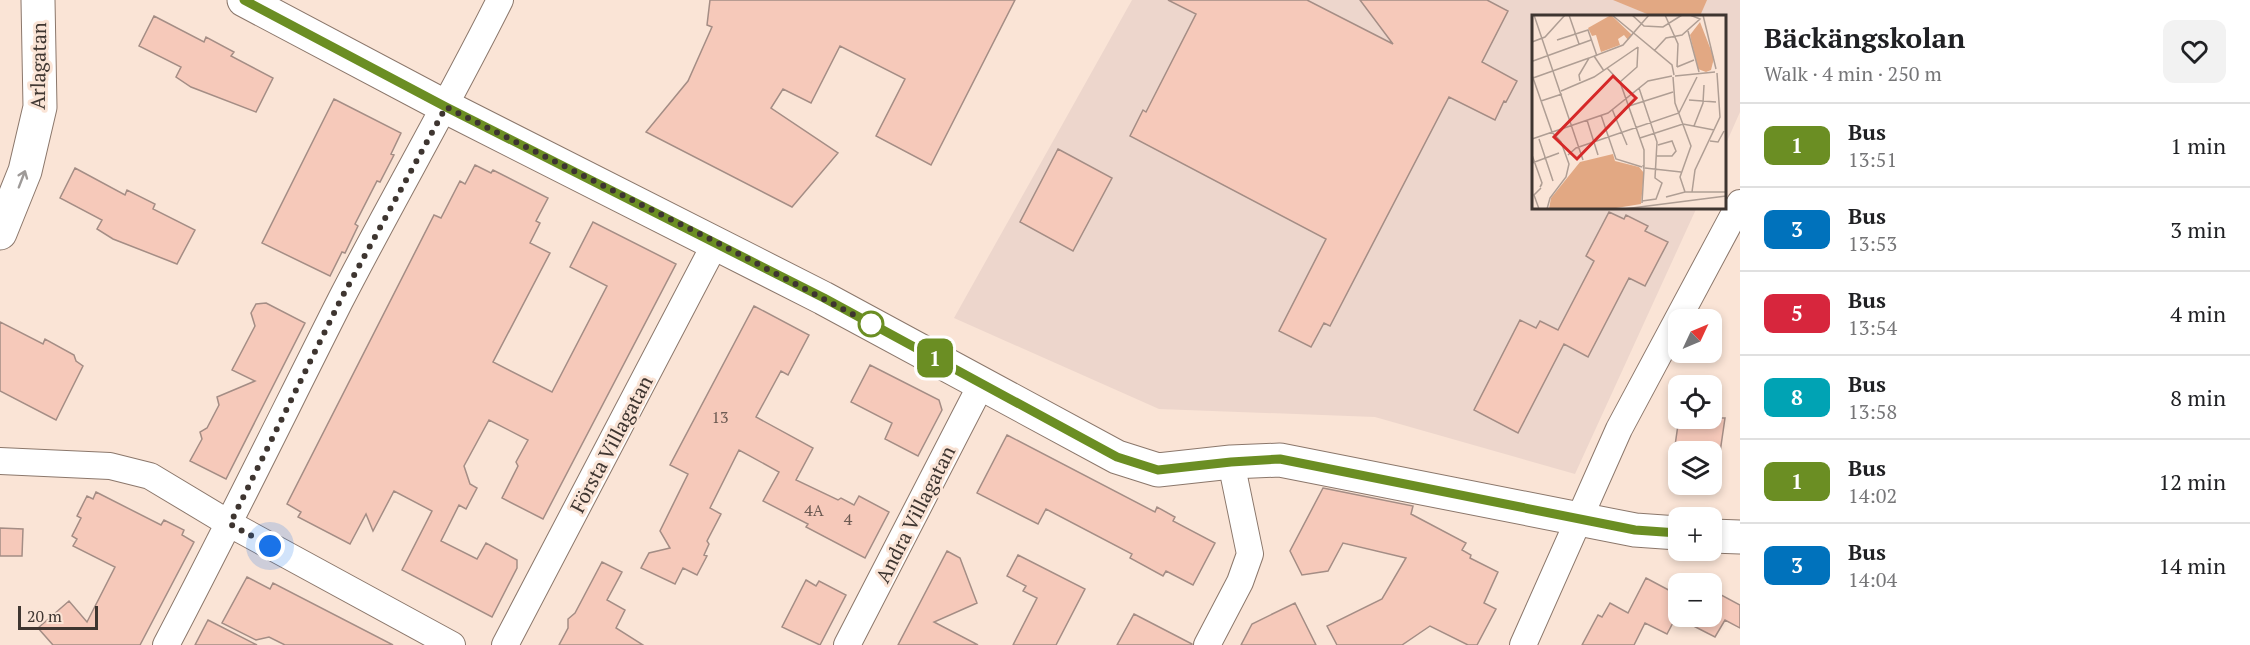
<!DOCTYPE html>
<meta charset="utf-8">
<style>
:root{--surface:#fff;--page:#f2f2f2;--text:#202124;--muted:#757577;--line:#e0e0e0}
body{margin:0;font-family:"PT Serif",serif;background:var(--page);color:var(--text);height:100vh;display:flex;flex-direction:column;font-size:22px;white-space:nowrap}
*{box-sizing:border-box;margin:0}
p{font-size:20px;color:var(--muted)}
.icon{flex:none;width:33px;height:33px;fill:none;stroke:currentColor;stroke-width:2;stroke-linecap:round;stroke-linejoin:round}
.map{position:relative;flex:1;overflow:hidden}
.sheet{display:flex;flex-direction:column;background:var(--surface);width:510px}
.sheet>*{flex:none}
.badge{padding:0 12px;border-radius:9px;font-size:21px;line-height:39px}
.needle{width:39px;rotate:46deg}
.buttons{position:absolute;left:1668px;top:309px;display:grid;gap:12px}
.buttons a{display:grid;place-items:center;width:54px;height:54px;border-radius:12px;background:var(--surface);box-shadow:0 3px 9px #0003;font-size:30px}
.scale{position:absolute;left:18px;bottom:15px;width:80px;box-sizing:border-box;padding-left:6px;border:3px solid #3e3530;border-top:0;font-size:16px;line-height:21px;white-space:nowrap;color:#3e3530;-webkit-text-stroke:4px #fae4d6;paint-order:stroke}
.you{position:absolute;width:30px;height:30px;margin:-15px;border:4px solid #fff;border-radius:50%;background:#1a73e8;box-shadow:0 0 0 9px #1a73e833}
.map>.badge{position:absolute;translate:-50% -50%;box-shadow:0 0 0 3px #fff}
.round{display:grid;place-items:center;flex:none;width:63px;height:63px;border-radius:12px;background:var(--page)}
.overview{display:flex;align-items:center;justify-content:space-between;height:102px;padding:0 24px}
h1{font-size:28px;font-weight:700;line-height:45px}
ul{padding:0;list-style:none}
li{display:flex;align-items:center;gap:18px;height:84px;padding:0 24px;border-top:2px solid var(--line)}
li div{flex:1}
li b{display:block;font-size:22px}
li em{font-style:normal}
li .badge{min-width:66px;font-weight:700;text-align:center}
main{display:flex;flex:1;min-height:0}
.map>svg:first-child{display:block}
.education{fill:#edd6cc}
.green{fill:#e2a883}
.building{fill:#f6c9ba;stroke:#a48d85;stroke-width:1.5}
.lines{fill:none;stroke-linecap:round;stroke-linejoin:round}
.street-casing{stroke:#8b776b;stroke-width:28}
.secondary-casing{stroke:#8b776b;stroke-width:35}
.primary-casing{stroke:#8b776b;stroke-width:35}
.street{stroke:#fff;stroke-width:26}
.secondary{stroke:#fff;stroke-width:33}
.primary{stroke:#fff;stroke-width:33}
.oneway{stroke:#9e9a98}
.line-casing{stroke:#fff;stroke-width:14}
.line{stroke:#6b8e23;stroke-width:9}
.walk{stroke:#3e3530;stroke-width:6;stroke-dasharray:0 10.8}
.stop-dot{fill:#fff;stroke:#6b8e23;stroke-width:3}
.labels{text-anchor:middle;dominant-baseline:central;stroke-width:6;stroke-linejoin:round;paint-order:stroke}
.number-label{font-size:16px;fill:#6c5a52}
.street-label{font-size:20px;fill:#3e3530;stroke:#fae4d6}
.inset-road{fill:none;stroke:#af9e94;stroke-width:1.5}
.view{fill:#d62828;fill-opacity:0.15;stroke:#d62828;stroke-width:3}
.inset-edge{fill:none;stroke:#3e3530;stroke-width:3}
</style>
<main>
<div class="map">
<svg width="1740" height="645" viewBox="0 0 1740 645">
<rect width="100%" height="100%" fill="#fae4d6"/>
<path class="education" d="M1132 0H1740V112L1724 148V16H1533V207H1697L1575 474 1375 417 1159 409 954 318Z"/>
<path class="green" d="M1613 0H1707L1700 16H1652Z"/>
<path class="building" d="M710 0H1015L931 165 876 136 905 79 840 46 811 103 783 89 771 108 838 153 792 207 646 132 688 81 712 27 707 25Z
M1168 0H1307L1393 44 1360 0H1487L1508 11 1482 62 1517 81 1506 102 1504 101 1495 120 1449 97 1330 326 1324 323 1311 347 1279 331 1326 239 1130 136 1143 110 1146 112 1196 14Z
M154 16 204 42 206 37 234 52 231 56 273 78 256 112 191 87 176 77 181 67 139 46Z
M334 99 401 133 391 154 394 155 380 182 377 181 355 224 358 226 345 253 342 252 330 276 262 243Z
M1058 149 1112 178 1073 251 1020 222Z
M475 165 491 173 493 170 548 198 536 221 540 223 530 243 550 253 493 362 552 392 607 286 570 267 593 222 676 264 543 519 502 498 518 466 516 462 528 440 489 420 464 466 470 484 477 488 466 509 459 505 441 541 477 559 486 543 517 560V568L492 617 402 570 432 511 394 491 373 531 366 514 350 544 298 517 301 512 287 504 434 215 441 218 460 181 465 184Z
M75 168 125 195 127 190 155 204 153 209 195 230 177 264 113 239 97 229 102 220 60 198Z
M1609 212 1624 219 1626 215 1648 226 1645 231 1668 242 1645 286 1629 278 1588 357 1564 344 1518 433 1474 410 1520 320 1536 328 1540 321 1558 330 1594 261 1586 256Z
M266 303 305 323 226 479 190 461 202 439 200 432 207 428 219 405 217 397 255 381 232 370 255 326 251 313 256 304Z
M754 306 809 335 788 375 781 371 756 417 813 448 796 480 838 500 841 498 854 505 859 496 889 512 865 558 806 527 808 524 763 501 779 472 739 450 710 508 721 514 707 541 709 544 704 555 707 556 697 575 683 568 675 584 641 568 649 553 670 548 660 531 688 474 670 465Z
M0 322 43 344 45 339 74 355 76 361 83 366 56 420 0 391Z
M870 365 939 400 942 410 918 456 885 439 892 423 851 402Z
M1679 418H1725L1716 480 1712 479V452H1678V475L1671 473Z
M1007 435 1155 512 1157 507 1175 517 1173 521 1215 543 1193 585 1166 571 1163 576 1130 558 1132 554 1046 509 1038 524 977 493Z
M1323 488 1413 506 1411 514 1466 543 1462 550 1471 555 1470 558 1498 572 1484 603 1496 609 1477 645H1468L1430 626 1402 645H1337L1327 626 1382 599 1406 558 1343 543 1328 571 1302 575 1290 551Z
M96 492 161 525 164 520 184 530 182 535 194 542 140 645H53L38 628 69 601 87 622 115 567 73 546 77 539 72 536 81 518 77 516 87 496 93 499Z
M0 528 23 529 22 556H0Z
M947 551 960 558 977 603 934 622 978 645H898Z
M1018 555 1085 589 1056 645H1013L1037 598 1023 591 1026 586 1007 576Z
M602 562 622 572 607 600 625 610 616 628 643 645H559L568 628V619L575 613Z
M247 577 270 589 273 583 393 645H285L269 637 256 640 222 623Z
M1646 578 1678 595V616H1712V590L1740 605V628L1725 620 1715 637 1676 617 1667 634 1645 623 1634 645H1582L1598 615 1602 617 1610 603 1628 613Z
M806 580 816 586 819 581 846 595 820 645 782 627Z
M1295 603 1316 645H1241L1252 624Z
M1134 614 1192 644V645H1117Z
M208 620 257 645H195Z"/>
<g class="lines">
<g class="street-casing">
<path id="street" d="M0 461 110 466 150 476 230 524 452 645
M166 645C226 531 282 416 340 301 392 200 449 102 500 0
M505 645 716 242
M847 645 982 383
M1207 645 1240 582 1250 554 1231 462
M1523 645 1619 429 1740 203"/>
</g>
<g class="secondary-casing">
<path id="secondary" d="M244 0 446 107 823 298 1117 457 1158 470 1231 462 1280 460 1635 530 1678 533
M1712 536 1740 537"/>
</g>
<g class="primary-casing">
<path id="primary" d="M0 233 25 171 40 107 38 0"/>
</g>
<use href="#street" class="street"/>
<use href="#secondary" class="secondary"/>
<use href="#primary" class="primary"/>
</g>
<defs><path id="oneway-shaft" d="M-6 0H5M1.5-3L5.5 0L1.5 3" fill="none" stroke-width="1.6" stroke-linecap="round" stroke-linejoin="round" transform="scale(1.5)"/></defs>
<use class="oneway" href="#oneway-shaft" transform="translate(22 179) rotate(-69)"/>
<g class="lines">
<g class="line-casing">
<path id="line" d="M244 0 446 107 824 298 1117 457 1158 470 1231 462 1280 459 1635 530 1678 533"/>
</g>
<use href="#line" class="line"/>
<path class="walk" d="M270 546 230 524 341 299 446 107 716 242 871 324"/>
</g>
<circle class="stop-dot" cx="871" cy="324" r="12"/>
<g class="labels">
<g class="number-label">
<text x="720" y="417">13</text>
<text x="814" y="510">4A</text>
<text x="848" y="519">4</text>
</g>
<g class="street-label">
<text transform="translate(38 66) rotate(-89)">Arlagatan</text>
<text transform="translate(611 444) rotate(-62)">Första Villagatan</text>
<text transform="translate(915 514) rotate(-63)">Andra Villagatan</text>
</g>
</g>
<g transform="translate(1532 15)">
<rect width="194" height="194" fill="#fae4d6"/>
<path d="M79 0 100 20 96 25 92 20 86 24 88 30 69 37 64 20 60 21 56 13ZM168 7 182 43 179 55 174 57 166 54 158 20ZM81 139 83 146 107 152 112 158 109 189 78 194H17L19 183 48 147Z" fill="#e2a883"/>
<path class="inset-road" d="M2 0 51 145M37 0 47 29M80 0 140 50 142 60M100 0 112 11 131 12 150 0M133 0 146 29 145 52M171 0 184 54M156 16 167 57M25 25 56 15 65 41M0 27 13 22 33 0M122 36 134 23 150 20 168 4 158 0M62 41 72 56M1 46 59 25M145 52 162 45M75 53 88 67 112 135V154L111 150M0 60 20 117 29 127 37 149 34 162 18 183 15 194M143 61 183 57M141 62 143 88 159 131 148 162 153 177M1 63 57 43M48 66 47 60 57 43 91 30 117 0M88 67 105 52 106 32M107 73 125 127 123 163 130 168 124 184 110 186M29 76 62 62 106 32M157 85 184 87M9 86 30 79M97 91 141 77M80 94 95 130M69 100 84 144 110 152M55 105 66 140M162 111 171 88 172 70M108 123 151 109 182 115M0 124 76 98 116 66 140 61M7 124 21 166M178 126 186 127 192 116M0 140 10 168 8 172 10 169M36 140 44 133 147 98 165 62M125 141H140L144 136 140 126 126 130M0 148 27 138M113 153 149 157M160 177 163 155 188 102 185 58M134 182 153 177H194M110 188 112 154M7 194 2 180 9 173M92 194 194 181"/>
<path class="view" d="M81 61 104 83 45 144 22 122Z"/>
<rect width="194" height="194" class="inset-edge"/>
</g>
</svg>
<div class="buttons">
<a><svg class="needle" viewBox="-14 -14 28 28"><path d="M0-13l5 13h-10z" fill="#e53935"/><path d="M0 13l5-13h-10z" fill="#757577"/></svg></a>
<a><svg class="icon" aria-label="locate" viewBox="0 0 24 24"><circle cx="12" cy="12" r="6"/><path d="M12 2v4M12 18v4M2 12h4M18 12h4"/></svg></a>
<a><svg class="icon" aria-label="layers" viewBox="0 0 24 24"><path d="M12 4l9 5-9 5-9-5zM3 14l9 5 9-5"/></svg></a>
<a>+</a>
<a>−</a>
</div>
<div class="scale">20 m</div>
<div class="you" style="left:270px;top:546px"></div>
<b class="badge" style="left:935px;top:358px;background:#6b8e23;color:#fff">1</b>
</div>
<section class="sheet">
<div class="overview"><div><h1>Bäckängskolan</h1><p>Walk · 4 min · 250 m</p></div><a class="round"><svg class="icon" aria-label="heart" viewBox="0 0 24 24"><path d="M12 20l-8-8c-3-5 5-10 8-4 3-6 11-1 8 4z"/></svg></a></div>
<ul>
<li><span class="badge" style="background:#6b8e23;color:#fff">1</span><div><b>Bus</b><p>13:51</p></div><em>1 min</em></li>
<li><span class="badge" style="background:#0072bc;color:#fff">3</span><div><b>Bus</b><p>13:53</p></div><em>3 min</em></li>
<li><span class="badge" style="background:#d7263d;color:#fff">5</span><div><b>Bus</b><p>13:54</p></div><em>4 min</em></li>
<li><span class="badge" style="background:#00a3b4;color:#fff">8</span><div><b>Bus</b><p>13:58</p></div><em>8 min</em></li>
<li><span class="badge" style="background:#6b8e23;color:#fff">1</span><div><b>Bus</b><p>14:02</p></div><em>12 min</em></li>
<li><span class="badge" style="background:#0072bc;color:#fff">3</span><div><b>Bus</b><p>14:04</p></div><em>14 min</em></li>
</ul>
</section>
</main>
